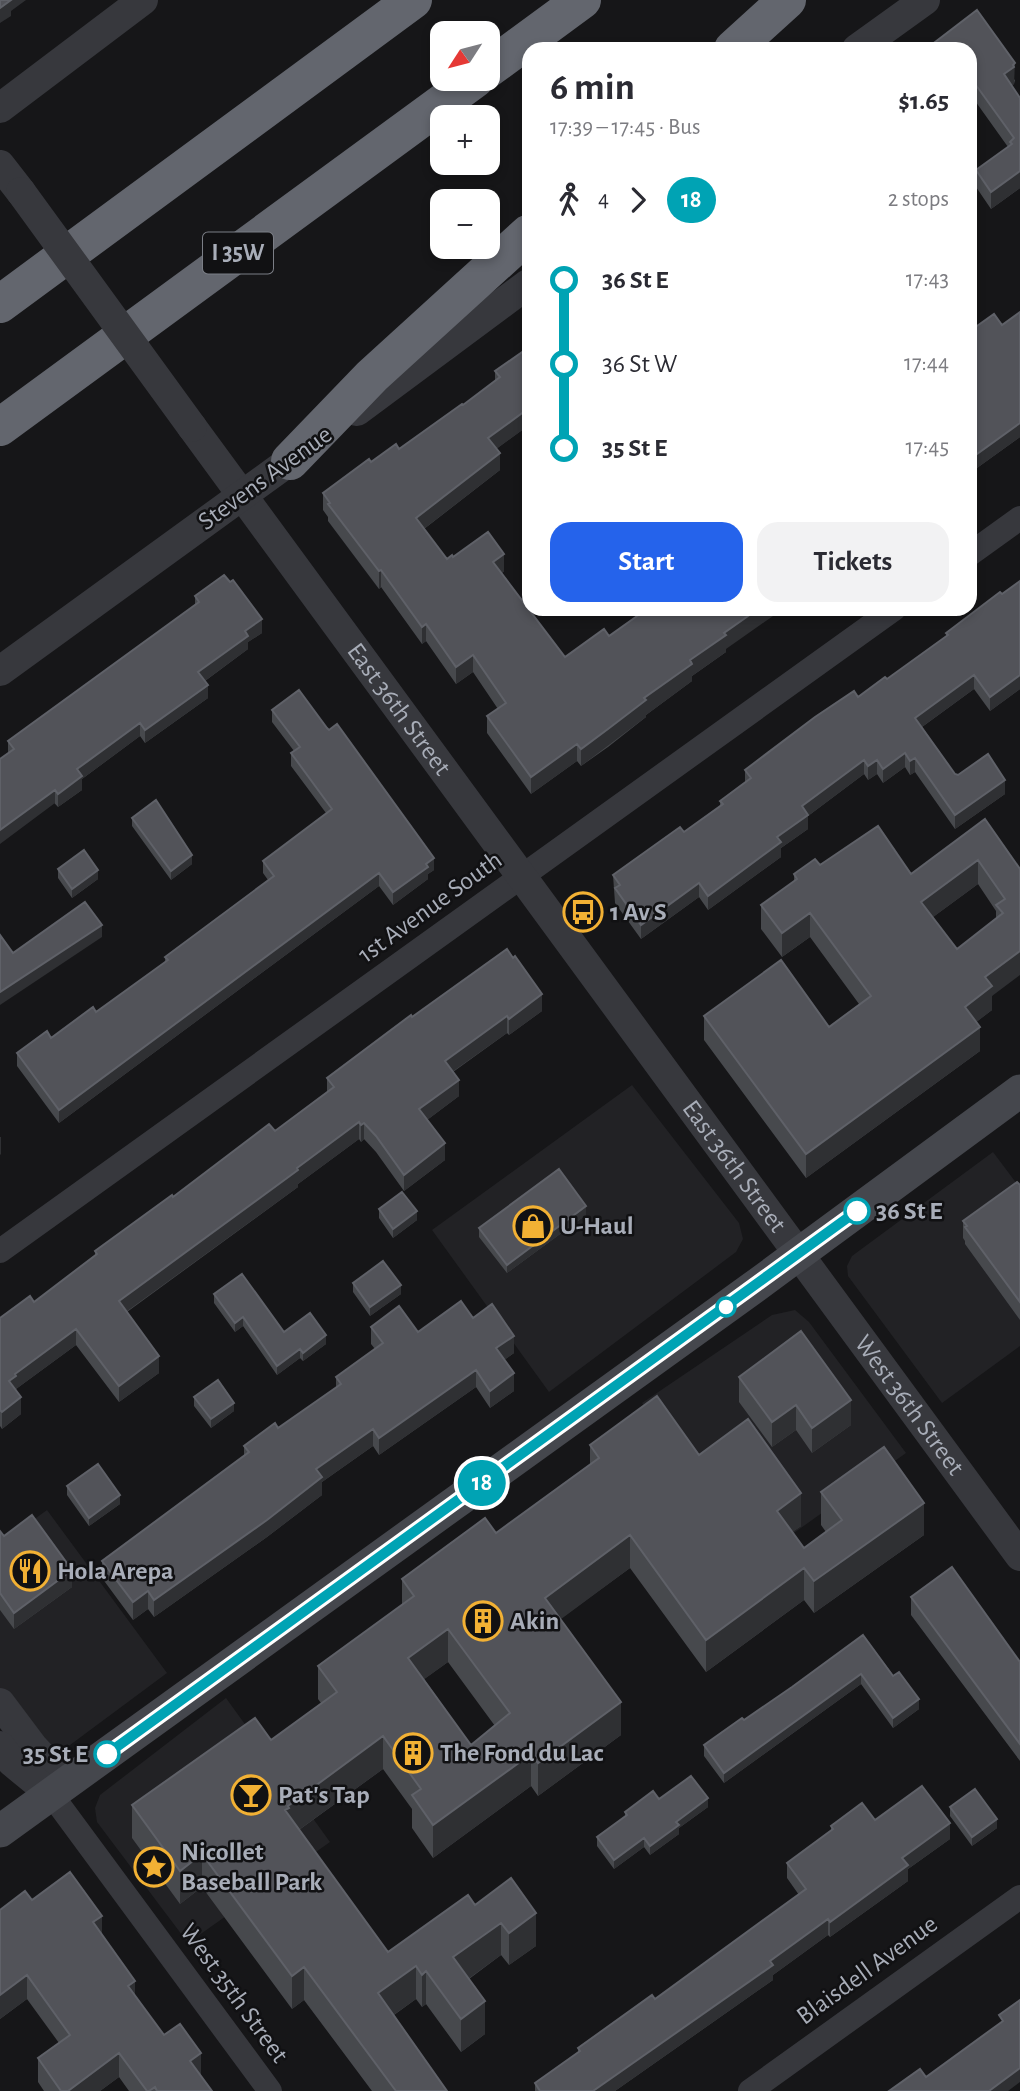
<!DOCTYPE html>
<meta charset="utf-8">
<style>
:root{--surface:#fff;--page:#f2f2f3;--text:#2b2b33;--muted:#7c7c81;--accent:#2563eb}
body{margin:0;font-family:"Alegreya Sans",sans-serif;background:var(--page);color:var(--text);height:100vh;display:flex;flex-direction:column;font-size:26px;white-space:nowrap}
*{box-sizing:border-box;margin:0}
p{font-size:23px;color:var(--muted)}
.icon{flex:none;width:38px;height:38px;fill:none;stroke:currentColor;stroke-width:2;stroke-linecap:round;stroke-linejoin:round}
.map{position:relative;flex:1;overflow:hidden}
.panel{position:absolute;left:522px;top:42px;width:455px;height:574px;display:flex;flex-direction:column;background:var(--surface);border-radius:21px;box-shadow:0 4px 10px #0003}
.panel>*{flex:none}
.badge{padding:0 14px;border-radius:23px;font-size:24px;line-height:46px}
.needle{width:46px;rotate:234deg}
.tools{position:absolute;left:430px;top:21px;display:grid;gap:14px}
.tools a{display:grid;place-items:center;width:70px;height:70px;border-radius:14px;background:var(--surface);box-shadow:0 4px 10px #0003;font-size:35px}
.map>.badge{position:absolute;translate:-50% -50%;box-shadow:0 0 0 4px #fff}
.legs{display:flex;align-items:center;gap:10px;height:77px;padding:0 28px;font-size:23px}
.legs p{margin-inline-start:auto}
.overview{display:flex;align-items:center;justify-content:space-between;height:119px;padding:0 28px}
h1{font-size:38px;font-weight:700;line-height:52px}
.cta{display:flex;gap:14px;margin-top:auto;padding:14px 28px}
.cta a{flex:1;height:80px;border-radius:21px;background:var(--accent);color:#fff;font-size:28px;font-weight:700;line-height:80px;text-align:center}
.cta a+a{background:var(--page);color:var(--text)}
ul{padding:0 28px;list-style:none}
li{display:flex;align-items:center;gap:24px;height:84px;font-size:26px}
li i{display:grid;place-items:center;width:10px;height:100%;margin:0 9px;background:currentColor}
li i::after{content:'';width:18px;height:18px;margin:-9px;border:5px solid;border-radius:50%;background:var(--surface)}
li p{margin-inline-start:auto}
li:first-child i{background:linear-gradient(#0000 50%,currentColor 0)}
li:last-child i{background:linear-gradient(currentColor 50%,#0000 0)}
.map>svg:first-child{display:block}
.built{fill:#222225}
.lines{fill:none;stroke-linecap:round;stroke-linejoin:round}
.minor{stroke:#37383d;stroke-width:24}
.tertiary{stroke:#37383d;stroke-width:30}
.secondary{stroke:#45474d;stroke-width:33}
.motorway{stroke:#63666e;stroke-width:38}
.tertiary-bridge{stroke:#37383d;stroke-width:30}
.wall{fill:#47494d;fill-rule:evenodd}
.shaded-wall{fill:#2f3033}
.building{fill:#525359;stroke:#5f6168;stroke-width:2;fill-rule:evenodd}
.line-1-casing{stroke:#fff;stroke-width:16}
.line-1{stroke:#00a3b4;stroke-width:10}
.stop-1-dot{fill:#fff;stroke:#00a3b4;stroke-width:3.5}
.labels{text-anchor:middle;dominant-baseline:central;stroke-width:5;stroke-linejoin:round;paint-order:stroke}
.shield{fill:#111113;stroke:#7b7e86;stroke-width:2}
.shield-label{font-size:24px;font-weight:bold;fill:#a8adb8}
.street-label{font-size:26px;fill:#a8adb8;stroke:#111113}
.poi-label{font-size:26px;font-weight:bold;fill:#a8adb8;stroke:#111113;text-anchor:start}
.stop-label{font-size:26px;font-weight:bold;fill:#a8adb8;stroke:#111113;text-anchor:start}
</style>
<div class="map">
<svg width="1020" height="2091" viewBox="0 0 1020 2091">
<rect width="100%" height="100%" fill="#161618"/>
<path class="built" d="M632 1085 739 1223 743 1239 736 1252 549 1392 432 1230Z
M993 1152 1020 1188V1346L942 1403 848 1276 847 1266 852 1256Z
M795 1310 809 1322 906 1453 756 1560 642 1403 772 1315Z
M47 1510 167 1673 66 1748H52L0 1691V1544Z
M226 1698 330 1842 188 1943 97 1822 95 1808 100 1795Z"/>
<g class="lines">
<path class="minor" d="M970 554 1020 518
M0 1251 894 609
M51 1794 270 2091
M750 2091 1020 1897"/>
<g class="tertiary">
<path d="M857 49 925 0"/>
<path d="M0 108 143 0"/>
<path d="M0 165 21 192"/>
<path d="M357 411 528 284"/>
<path id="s1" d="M192 427 1020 1556"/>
<path d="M0 671 306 449"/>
<path d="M0 1703 33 1747 47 1762 76 1776"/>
<path d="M0 1746 12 1762 51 1794"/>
</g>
<path class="secondary" d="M0 1831 754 1287 1020 1091"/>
<path class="motorway" d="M733 49 787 0
M488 69 582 0
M0 304 413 0
M0 427 475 79
M290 461 372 376 528 234"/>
<path class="tertiary-bridge" d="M21 192 192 427"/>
</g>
<path class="wall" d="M970 49 1015 80 1014 84 1011 86 1020 188 991 209 976 187V170L1008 147 973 98Z
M1020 312V437L970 473V331L1002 325Z
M528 348V432L525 428 496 449 500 470 424 529 447 559 453 557 504 571 502 573 565 657 609 636 726 649V652L692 676V681L646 715V717L608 747 581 766 577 761 531 794 487 733V716L498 709 473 672 456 684 426 641 422 644 381 587 379 589 328 521V517L323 510V493L371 462 399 449 463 405 495 381V371Z
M1020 581V689L990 711 974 689 922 727 955 774 1005 794 955 829 915 772 910 775 905 767 883 783 877 774 868 780 864 774 808 816V829L781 848V857L708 910 699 897 641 939 615 903 613 875 684 832 720 806V801L745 782V770L858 697 887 679 946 636V633Z
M195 596 262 633 248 642V649L205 681 208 698 145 743 140 736 82 779V790L58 807 8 753V741L195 605Z
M272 710 327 728 434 870 428 874V879L393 905 379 886 59 1123 17 1066V1053L51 1038 96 1012 165 962V957L268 880 263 873V861L326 813 291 766V753L294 751 272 722Z
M132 818 192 864 171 880 132 826Z
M985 819 1020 869 992 996V1010L976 1022 980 1051 806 1178 704 1040V1016L829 1027 859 1004 810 937 782 957 761 929V905L794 882V874L820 865 911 874ZM978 884 996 911V918L957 949 933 917Z
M58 869 98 879 72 898 58 878Z
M542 1011 509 1035 507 1033 453 1072 459 1096 427 1120 445 1160 404 1191 376 1152 364 1139 361 1142 359 1139 298 1184V1187L127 1312 159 1373 119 1402 76 1345 16 1389 21 1414 2 1429 0 1426V1318L34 1302 95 1255V1251L173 1197 275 1131 327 1093V1078L412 1017Z
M1020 1185V1320L965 1244V1241L963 1238V1221Z
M379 1209 417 1220 393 1238 379 1218Z
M586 1215 507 1273 479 1237V1228Z
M353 1283 401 1294 370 1316 353 1292Z
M214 1294 284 1332 326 1344 303 1361 300 1358 277 1375 243 1326 235 1332 214 1303Z
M473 1318 514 1353 504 1360 514 1391 490 1408 476 1387 379 1455 373 1446 322 1482V1495L267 1537 154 1617 148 1609 133 1620 102 1578V1561L244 1456V1446L278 1428 336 1388V1377L375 1349 371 1344V1327L418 1332Z
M739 1377 851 1425 812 1453 796 1430 772 1447 739 1402Z
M194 1397 234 1411 211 1428 194 1406Z
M590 1445 699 1455 801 1526 792 1532 804 1548 826 1532 821 1525V1492L924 1535 814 1613 804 1600 706 1672 630 1568 560 1619 621 1735 538 1796 531 1786 433 1858 412 1828V1809L383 1769 299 1830 388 1952 475 1905 536 1946 509 1965 501 1955 469 1979 485 2034 461 2052 426 2004 422 2007 416 1999 394 2015 447 2091H372L304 2000 292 2009 202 1887 180 1904 132 1838V1805L271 1740 321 1703 318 1699V1666L402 1605V1579L496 1533 590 1464ZM448 1662 495 1726 471 1745 424 1679Z
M67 1486 120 1504 89 1526 67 1495Z
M0 1531 4 1536 72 1587 14 1629 0 1610Z
M911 1597 1020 1662V1761L911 1615Z
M863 1635 919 1709 893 1728 861 1684 724 1783 704 1756V1745L744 1720 792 1687Z
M659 1799 708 1807 679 1828V1834L650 1855 644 1847 614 1869 597 1846V1837L625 1817V1812Z
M950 1807 997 1828 972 1846 950 1816Z
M875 1820 950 1839 908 1869V1881L830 1937 828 1935 773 1975V1980L615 2091H535V2083L578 2052V2048L655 1999 799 1895 787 1878V1863L831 1831V1826Z
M32 1900 102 1934 135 1996 164 2035 201 2076 212 2091H129L119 2077 100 2091H44L38 2082V2058L59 2043 27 1999 0 2019V1910Z"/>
<path class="shaded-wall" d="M9 0H26L11 11V16L0 23V8Z
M1015 63 1014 84 1004 91V74Z
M973 81V98L970 100V83Z
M1020 171V188L991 209V192Z
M525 411V428L488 455V438Z
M1020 423V437L970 473V459Z
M500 453V470L416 535V518Z
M504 554V571L493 579V562Z
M381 570V587L379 589V571Z
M758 609H783L726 649V652L692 676V681L646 715V717L581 766V749L644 698 724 633Z
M262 619V633L248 642V649L198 686V672L245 631Z
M426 624V641L422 644V627Z
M473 655V672L456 684V667Z
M974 675V689L915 732V718Z
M1020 675V689L990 711V697Z
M208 685V698L145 743V730Z
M140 723V736L82 779V790L58 807V794L77 769Z
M577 744V761L531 794V777Z
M905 753V767L883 783V769Z
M915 758V772L910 775V761Z
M864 760V774L808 816V829L781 848V857L708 910V896L777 837 802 806Z
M877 760V774L868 780V766Z
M1005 780V794L955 829V815Z
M55 790V803L0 844V830Z
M192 855V864L171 880V871Z
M434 858V870L428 874V879L393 905V892Z
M978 860V884L921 926V902Z
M98 870V879L72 898V889Z
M379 873V886L59 1123V1110Z
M699 883V897L641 939V925Z
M810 913V937L782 957V933Z
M102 925V937L0 1005V992Z
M1020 951V975L992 996V1010L965 1031V1007L985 977Z
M542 994V1011L509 1035V1019Z
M507 1016V1033L445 1077V1061Z
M980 1027V1051L806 1178V1154Z
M459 1080V1096L419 1126V1109Z
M359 1122V1139L298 1184V1187L119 1317V1301Z
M364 1123V1139L361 1142V1125Z
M0 1137H1V1154L0 1155Z
M445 1143V1160L404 1191V1175Z
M586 1206V1215L507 1273V1265Z
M417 1211V1220L393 1238V1229Z
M401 1285V1294L370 1316V1307Z
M243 1317V1326L235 1332V1323Z
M76 1329V1345L16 1389V1392L9 1381 15 1374Z
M326 1335V1344L303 1361V1353Z
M514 1336V1353L496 1366V1348Z
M300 1349V1358L277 1375V1366Z
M159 1356V1373L119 1402V1386Z
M476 1370V1387L379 1455V1438Z
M514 1373V1391L490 1408V1391Z
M21 1397V1414L2 1429V1412Z
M851 1400V1425L812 1453V1428Z
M234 1403V1411L211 1428V1419Z
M796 1405V1430L772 1447V1422Z
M373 1429V1446L322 1482V1495L267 1537 154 1617V1600L316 1469Z
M801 1493V1526L777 1543V1511Z
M120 1495V1504L89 1526V1518Z
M924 1503V1535L814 1613V1581Z
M630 1535V1568L545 1631V1598Z
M804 1568V1600L706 1672V1640Z
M72 1570V1587L14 1629V1613Z
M148 1591V1609L133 1620V1602Z
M448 1629V1662L408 1691V1658Z
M861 1674V1684L724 1783V1773Z
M919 1699V1709L893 1728V1718Z
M621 1702V1735L538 1796V1763Z
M383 1736V1769L289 1837 285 1810 288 1806Z
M531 1754V1786L433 1858V1825Z
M708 1798V1807L679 1828V1834L650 1855V1846L676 1822Z
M997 1819V1828L972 1846V1837Z
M950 1823V1839L908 1869V1881L830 1937V1922L902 1858Z
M644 1838V1847L614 1869V1860Z
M202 1854V1887L180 1904V1871Z
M536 1913V1946L509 1965V1933Z
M102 1916V1940L93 1922Z
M828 1919V1935L773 1975V1980L615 2091H593Z
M501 1923V1955L453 1990V1957Z
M416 1966V1999L378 2026V1993Z
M304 1967V2000L292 2009V1976Z
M426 1971V2004L422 2007V1975Z
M27 1975V1999L0 2019V1995Z
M135 1981V2005L128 1986Z
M485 2001V2034L461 2052V2019Z
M119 2053V2077L100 2091H68Z
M201 2053V2077L190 2061Z
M1020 2068V2082L1008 2091H989Z"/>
<path class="building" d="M0 0H11L0 8Z
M977 10 1015 63 1013 65 1014 67 1004 74 1020 98V171L991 192 976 170 1012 144 1010 142 1014 138 973 81 970 83V49H926Z
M1020 312V423L970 459V386L975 382 970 375V331L994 314 1002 325Z
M528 348V415L525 411 488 438 500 453 416 518 447 559 452 555 453 557 488 532 504 554 493 562 565 657 604 629 609 636 647 609H758L724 633 726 635 690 660 692 664 644 698 646 700 608 729 581 749 577 744 531 777 487 716 506 703 473 655 456 667 426 624 422 627 381 570 379 571 328 504 330 503 323 493 369 459 371 462 396 444 399 449 462 404 463 405 500 377 495 371Z
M224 575 230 582 233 580 262 619 245 631 248 636 198 672 208 685 145 730 140 723 77 769 82 776 58 794 55 790 0 830V759L14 749 8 741 199 602 195 596Z
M1020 581V675L990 697 974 675 915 718 955 774 958 775 988 754 1005 780 955 815 915 758 910 761 905 753 883 769 877 760 868 766 864 760 802 806 808 815 777 837 781 842 708 896 699 883 641 925 615 888 620 885 613 875 680 827 684 832 723 804 720 801 751 778 745 770 815 717 854 691 858 697 885 677 887 679 948 635 946 633 1000 592 1002 594Z
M299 690 327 728 329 730 337 724 434 858 426 864 428 867 393 892 379 873 59 1110 17 1053 47 1031 51 1038 93 1007 96 1012 168 960 165 957 274 876 263 861 332 809 291 753 300 747 272 710Z
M156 800 192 855 171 871 132 818Z
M985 819 1020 869V951L985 977 992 986 965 1007 980 1027 806 1154 704 1016 781 960 829 1027 871 996 810 913 782 933 761 905 797 879 794 874 815 859 820 865 878 826 911 874ZM978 860 1005 899 996 905 1003 913 957 949 921 902Z
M84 850 98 870 72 889 58 869Z
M85 902 102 925 0 992V935L13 953Z
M507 949 513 958 515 956 542 994 509 1019 507 1016 445 1061 459 1080 419 1109 445 1143 404 1175 376 1136 364 1123 361 1125 359 1122 297 1168 298 1170 119 1301 159 1356 119 1386 76 1329 15 1374 16 1376 9 1381 21 1397 2 1412 0 1410V1318L30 1296 34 1302 97 1254 95 1251 172 1195 173 1197 269 1124 275 1131 334 1087 327 1078 411 1015 412 1017Z
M559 1169 586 1206 507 1265 479 1228Z
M1017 1182 1020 1185V1302L965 1227 967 1226 963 1221Z
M402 1192 417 1211 393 1229 379 1209Z
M383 1261 401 1285 370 1307 353 1283Z
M242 1274 284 1332 310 1313 326 1335 303 1353 300 1349 277 1366 243 1317 235 1323 214 1294Z
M461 1301 473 1318 492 1304 514 1336 496 1348 514 1373 490 1391 476 1370 379 1438 373 1429 316 1469 322 1477 267 1520 154 1600 148 1591 133 1602 102 1561 249 1452 244 1446 275 1423 278 1428 341 1384 336 1377 383 1343 371 1327 399 1306 418 1332Z
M801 1331 851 1400 812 1428 796 1405 772 1422 739 1377Z
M218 1380 234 1403 211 1419 194 1397Z
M657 1396 699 1455 748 1419 801 1493 777 1511 804 1548 842 1520 821 1492 884 1447 924 1503 814 1581 804 1568 706 1640 630 1535 545 1598 621 1702 538 1763 531 1754 433 1825 412 1795 421 1789 383 1736 288 1806 289 1808 285 1810 388 1952 468 1895 475 1905 511 1878 536 1913 509 1933 501 1923 453 1957 485 2001 461 2019 426 1971 422 1975 416 1966 378 1993 447 2091H396L304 1967 292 1976 202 1854 180 1871 132 1805 255 1718 271 1740 337 1692 318 1666 414 1596 402 1579 485 1518 496 1533 599 1458 590 1445ZM448 1629 510 1713 471 1745 408 1658Z
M98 1464 120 1495 89 1518 67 1486Z
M32 1515 72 1570 14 1613 0 1593V1531L4 1536Z
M952 1567 1020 1662V1744L911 1597Z
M863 1635 893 1676 899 1672 919 1699 893 1718 861 1674 724 1773 704 1745 742 1718 744 1720 792 1687Z
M691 1776 708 1798 676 1822 679 1825 650 1846 644 1838 614 1860 597 1837 627 1815 625 1812 653 1791 659 1799Z
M922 1786 950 1823 902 1858 908 1865 830 1922 828 1919 770 1961 773 1965 593 2091H540L535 2083 580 2051 578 2048 652 1995 655 1999 806 1889 787 1863 833 1829 831 1826 862 1803 875 1820Z
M975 1789 997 1819 972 1837 950 1807Z
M70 1872 102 1916 93 1922 135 1981 128 1986 164 2035 180 2024 201 2053 190 2061 212 2091H157L155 2087 149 2091H147L119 2053 68 2091H61L38 2058 70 2035 27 1975 0 1995V1910L25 1891 32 1900Z
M1020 2000V2068L989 2091H889L920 2069 926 2077 1003 2021 999 2015Z"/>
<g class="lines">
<g class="line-1-casing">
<path id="line-1" d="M107 1754 857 1211"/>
</g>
<use href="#line-1" class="line-1"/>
</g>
<defs>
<g id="bus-ring" transform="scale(2.0125)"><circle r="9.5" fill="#111113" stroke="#f2b134" stroke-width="1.5"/><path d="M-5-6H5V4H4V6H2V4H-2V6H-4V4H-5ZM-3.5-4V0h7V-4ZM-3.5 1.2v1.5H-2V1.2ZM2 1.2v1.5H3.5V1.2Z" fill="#f2b134"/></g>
<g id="shop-ring" transform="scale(2.0125)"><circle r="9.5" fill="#111113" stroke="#f2b134" stroke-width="1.5"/><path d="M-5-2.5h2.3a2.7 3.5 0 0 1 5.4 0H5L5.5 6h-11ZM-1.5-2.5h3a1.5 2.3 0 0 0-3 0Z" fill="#f2b134"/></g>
<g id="restaurant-ring" transform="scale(2.0125)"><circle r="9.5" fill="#111113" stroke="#f2b134" stroke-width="1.5"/><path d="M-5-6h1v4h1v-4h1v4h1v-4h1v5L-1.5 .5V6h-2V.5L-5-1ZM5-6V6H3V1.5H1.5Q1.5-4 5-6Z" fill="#f2b134"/></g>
<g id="building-ring" transform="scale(2.0125)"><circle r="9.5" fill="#111113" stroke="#f2b134" stroke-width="1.5"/><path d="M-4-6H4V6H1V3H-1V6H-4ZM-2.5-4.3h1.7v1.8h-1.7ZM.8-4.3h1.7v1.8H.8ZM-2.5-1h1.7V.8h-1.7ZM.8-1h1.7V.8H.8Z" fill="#f2b134"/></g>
<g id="bar-ring" transform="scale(2.0125)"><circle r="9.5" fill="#111113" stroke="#f2b134" stroke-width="1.5"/><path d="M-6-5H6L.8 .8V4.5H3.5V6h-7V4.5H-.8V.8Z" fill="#f2b134"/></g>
<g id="sight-ring" transform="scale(2.0125)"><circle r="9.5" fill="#111113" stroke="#f2b134" stroke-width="1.5"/><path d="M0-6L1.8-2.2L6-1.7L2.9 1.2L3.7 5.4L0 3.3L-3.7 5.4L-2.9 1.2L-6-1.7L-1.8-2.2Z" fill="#f2b134"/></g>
</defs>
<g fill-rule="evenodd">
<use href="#bus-ring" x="583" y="912"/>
<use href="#shop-ring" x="533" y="1226"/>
<use href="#restaurant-ring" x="30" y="1571"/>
<use href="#building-ring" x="483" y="1621"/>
<use href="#building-ring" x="413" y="1753"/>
<use href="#bar-ring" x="251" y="1795"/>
<use href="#sight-ring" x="154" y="1867"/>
</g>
<g class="stop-1-dot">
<circle cx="857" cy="1211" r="12"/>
<circle cx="726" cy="1307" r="9"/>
<circle cx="107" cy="1754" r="12"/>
</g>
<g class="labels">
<rect class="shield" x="203" y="232.5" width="70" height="41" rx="5"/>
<g class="shield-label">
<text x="238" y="253">I 35W</text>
</g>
<g class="street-label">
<text transform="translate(265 478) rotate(-36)">Stevens Avenue</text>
<text stroke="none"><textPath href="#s1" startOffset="350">East 36th Street</textPath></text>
<text transform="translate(430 907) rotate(-36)">1st Avenue South</text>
<text stroke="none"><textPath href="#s1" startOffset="917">East 36th Street</textPath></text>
<text stroke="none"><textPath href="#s1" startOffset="1213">West 36th Street</textPath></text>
<text transform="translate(867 1970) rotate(-36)">Blaisdell Avenue</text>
<text transform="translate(234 1993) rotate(54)">West 35th Street</text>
</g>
<g class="poi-label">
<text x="610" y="912">1 Av S</text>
<text x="560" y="1226">U-Haul</text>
<text x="57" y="1571">Hola Arepa</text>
<text x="510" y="1621">Akin</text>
<text x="440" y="1753">The Fond du Lac</text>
<text x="278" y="1795">Pat's Tap</text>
<text x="181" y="1852">Nicollet<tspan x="181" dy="30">Baseball Park</tspan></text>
</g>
<g class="stop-label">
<text x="876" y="1211">36 St E</text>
<text x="88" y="1754" text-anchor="end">35 St E</text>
</g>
</g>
</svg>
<div class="tools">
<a><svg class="needle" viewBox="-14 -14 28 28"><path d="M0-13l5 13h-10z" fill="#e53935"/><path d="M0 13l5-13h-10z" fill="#7c7c81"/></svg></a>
<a>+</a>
<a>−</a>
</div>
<b class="badge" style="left:482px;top:1483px;background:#00a3b4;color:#fff">18</b>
<section class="panel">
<div class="overview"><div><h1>6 min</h1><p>17:39 – 17:45 · Bus</p></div><b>$1.65</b></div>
<div class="legs"><svg class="icon" aria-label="walk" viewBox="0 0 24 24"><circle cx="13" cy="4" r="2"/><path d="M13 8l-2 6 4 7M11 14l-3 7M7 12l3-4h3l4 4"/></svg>4<svg class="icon" aria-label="forward" viewBox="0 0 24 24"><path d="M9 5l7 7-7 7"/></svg><b class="badge" style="background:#00a3b4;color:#fff">18</b><p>2 stops</p></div>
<ul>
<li><i style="color:#00a3b4"></i><b>36 St E</b><p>17:43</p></li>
<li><i style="color:#00a3b4"></i><span>36 St W</span><p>17:44</p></li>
<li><i style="color:#00a3b4"></i><b>35 St E</b><p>17:45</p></li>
</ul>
<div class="cta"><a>Start</a><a>Tickets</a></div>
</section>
</div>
